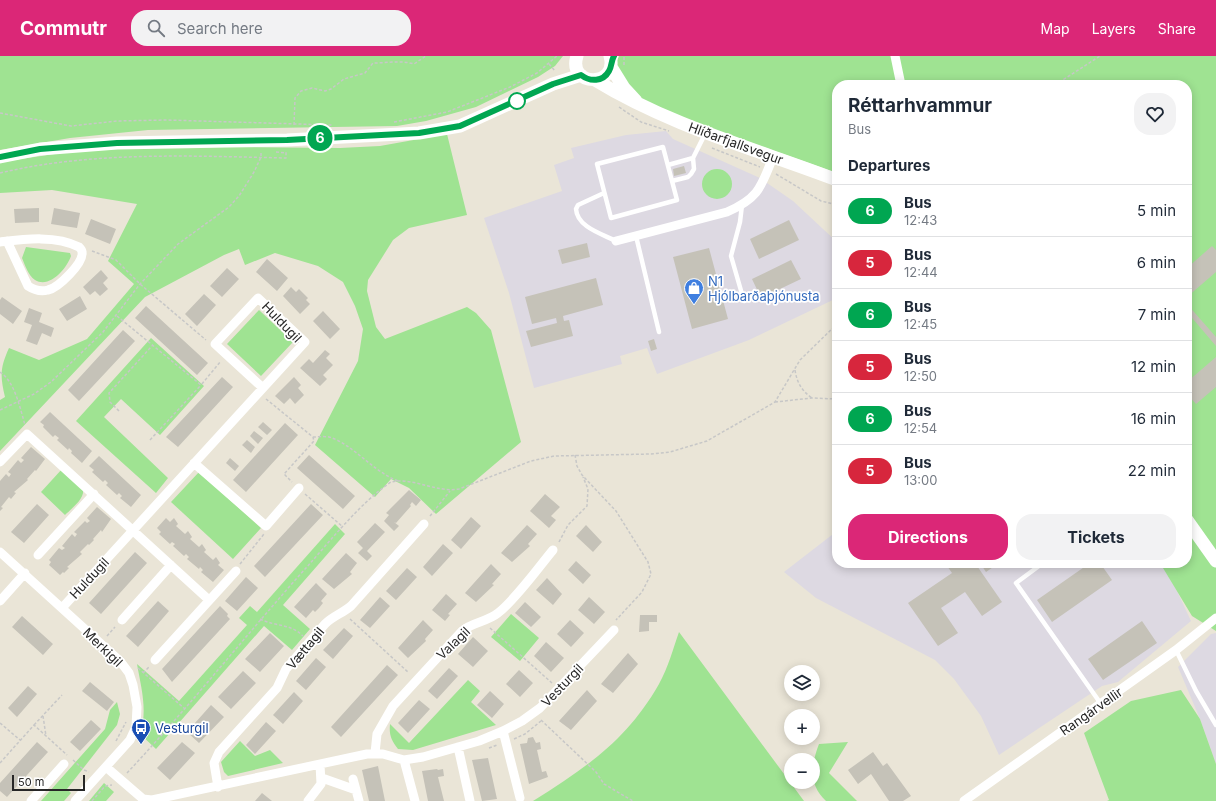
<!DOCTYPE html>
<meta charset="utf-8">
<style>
:root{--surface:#fff;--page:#f2f2f3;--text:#1f2937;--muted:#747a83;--line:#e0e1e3;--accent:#db2777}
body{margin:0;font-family:Inter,sans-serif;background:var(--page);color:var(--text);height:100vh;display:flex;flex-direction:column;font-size:15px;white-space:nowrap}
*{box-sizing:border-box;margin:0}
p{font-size:13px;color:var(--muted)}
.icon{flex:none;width:22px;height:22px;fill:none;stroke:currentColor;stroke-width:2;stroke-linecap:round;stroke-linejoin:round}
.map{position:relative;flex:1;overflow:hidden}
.drawer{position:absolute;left:832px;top:24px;width:360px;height:488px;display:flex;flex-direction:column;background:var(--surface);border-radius:16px;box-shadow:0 2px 10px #0003}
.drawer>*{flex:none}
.badge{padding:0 8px;border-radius:13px;font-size:14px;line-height:26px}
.fabs{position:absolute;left:784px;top:609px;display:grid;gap:8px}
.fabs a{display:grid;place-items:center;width:36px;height:36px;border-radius:50%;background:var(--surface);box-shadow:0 2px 10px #0003;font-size:20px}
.scale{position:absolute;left:12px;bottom:10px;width:73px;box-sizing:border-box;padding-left:4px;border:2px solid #272727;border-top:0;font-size:11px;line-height:14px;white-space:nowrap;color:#272727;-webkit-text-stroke:3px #fff;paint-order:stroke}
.map>.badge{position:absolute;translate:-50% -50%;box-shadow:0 0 0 2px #fff}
h2{padding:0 16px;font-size:15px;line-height:36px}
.round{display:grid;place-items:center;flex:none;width:42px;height:42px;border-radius:16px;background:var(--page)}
.head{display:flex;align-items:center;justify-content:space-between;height:68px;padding:0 16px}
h1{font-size:19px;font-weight:700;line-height:30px}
.button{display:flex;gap:8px;margin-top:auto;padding:8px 16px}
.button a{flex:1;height:46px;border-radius:16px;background:var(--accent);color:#fff;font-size:16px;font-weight:700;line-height:46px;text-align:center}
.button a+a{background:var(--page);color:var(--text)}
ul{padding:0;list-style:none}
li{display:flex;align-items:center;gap:12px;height:52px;padding:0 16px;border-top:1px solid var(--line)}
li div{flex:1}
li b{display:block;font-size:15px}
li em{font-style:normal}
li .badge{min-width:44px;font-weight:700;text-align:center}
header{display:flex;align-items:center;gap:24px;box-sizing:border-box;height:56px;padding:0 20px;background:var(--accent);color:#fff}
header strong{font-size:19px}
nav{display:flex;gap:22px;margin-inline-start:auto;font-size:14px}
.search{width:280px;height:36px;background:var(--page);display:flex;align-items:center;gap:10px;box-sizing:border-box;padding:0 14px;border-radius:16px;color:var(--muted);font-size:15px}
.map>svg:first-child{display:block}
.industrial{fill:#ddd9e2}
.green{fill:#9fe392}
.building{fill:#c5c2b8}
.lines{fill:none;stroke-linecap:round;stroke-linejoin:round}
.path{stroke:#c7c7c7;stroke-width:1.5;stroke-dasharray:3 2;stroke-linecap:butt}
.service{stroke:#fff;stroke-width:4.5}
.minor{stroke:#fff;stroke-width:9}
.secondary{stroke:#fff;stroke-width:13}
.line-casing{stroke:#fff;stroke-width:9}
.line{stroke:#00a651;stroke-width:6}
.stop-dot{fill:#fff;stroke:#00a651;stroke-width:2}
.labels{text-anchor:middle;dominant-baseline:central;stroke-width:3.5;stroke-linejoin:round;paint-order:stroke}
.street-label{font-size:13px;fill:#272727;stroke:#fff}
.shop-label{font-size:13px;fill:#366cbe;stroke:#fff;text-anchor:start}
.transit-label{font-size:13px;fill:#164399;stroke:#fff;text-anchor:start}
</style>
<header>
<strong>Commutr</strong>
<div class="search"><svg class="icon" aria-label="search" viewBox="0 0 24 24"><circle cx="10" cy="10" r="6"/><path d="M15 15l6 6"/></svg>Search here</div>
<nav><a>Map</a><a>Layers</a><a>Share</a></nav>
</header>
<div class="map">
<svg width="1216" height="745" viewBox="0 0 1216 745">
<rect width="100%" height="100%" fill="#eae5d7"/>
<path class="industrial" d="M666 75 673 83 760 122 793 145 837 186V242L749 284 657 318 647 292 620 300 622 308 534 332 509 237 484 162 562 135 554 109 574 102 571 92 626 79Z
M837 475V507H1164L1191 565 1118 626 1102 630 999 699 981 660 954 623 935 604 816 542 784 516Z
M1216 577V708L1200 663 1178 611 1211 578Z"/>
<path class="green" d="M0 0H563L555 10 538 21 476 51 426 65 397 70 148 74 70 82 0 94Z
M619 0H1216V575L1192 560 1163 512 1165 507H1187V29H837V117L659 54C636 41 626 32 616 7Z
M447 78 467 159 409 172 393 184 368 224 367 235 376 271 385 283 467 251 476 257 491 274 521 386 436 458 409 432 391 423 375 441 315 389 358 305 363 273 355 250 343 226 318 210 275 197 245 209 239 193 224 199 145 241 0 395V344L5 341C0 320 0 312 9 292L39 304 87 283 134 228 108 205 137 148 52 134 0 137V106L89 93 221 91 340 92 380 90Z
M702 128a15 15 0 1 1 30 0a15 15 0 1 1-30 0Z
M26 191 70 197 71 200C67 212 50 233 35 224 28 219 25 209 22 202Z
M259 254 293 286 261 320 227 288Z
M151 282 204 330 160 379 121 343 104 361 168 422 156 437 76 365Z
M62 413 83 433C85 443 72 452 65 459L41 436Z
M199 416 261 472 233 503 171 446Z
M335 468 345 478 283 549 310 573 292 594 264 570 156 693 140 678C148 655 141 631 137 608L179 645 247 569 239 562 250 550 257 556Z
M511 558 539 582 520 605 491 581Z
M679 576 804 745H533C587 711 627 684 659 628 668 612 673 593 679 576Z
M468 624 480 635 471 646 496 669 413 694 398 693C391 684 389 679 390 668L409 687Z
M1181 634 1200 663 1216 708V745H1107L1109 744 1084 677 1131 645Z
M117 646 120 658 117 669 67 733 71 737 64 745H41L105 673 110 654Z
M240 685 255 700 270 694 283 707 228 720 224 716 221 706Z
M848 686 829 717 857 745H826C808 728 811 709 819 688Z
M104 727 114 736 106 745H89Z"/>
<path class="building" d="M684 110 686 117 674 120 673 113Z
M39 152V166L15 167 14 153Z
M54 152 80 157 77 172 51 168Z
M91 163 116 173 110 188 85 178Z
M789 164 799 184 759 203 750 183Z
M587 187 590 201 562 208 558 194Z
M1212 190 1216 194V216L1187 241V212Z
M709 192 728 263 692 273 673 201Z
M267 203 288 222 277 235 256 216Z
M791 204 801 223 761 242 752 223Z
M227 212 239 223 222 241 210 230Z
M101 214 108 222 103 227 108 233 100 240 95 235 90 239 83 231Z
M596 222 603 249 563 260 564 265 569 264 573 280 531 291 526 275 557 267 556 262 532 268 525 241Z
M291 231 296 236 299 233 308 242 306 244 310 248 300 258 283 240Z
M204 238 216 249 197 270 185 258Z
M80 240 87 253 67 265 59 253Z
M2 241 22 255 13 268 0 258V244Z
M1187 248 1216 281V290L1187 256Z
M146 250 208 307 197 319 135 262Z
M29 252 42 257 39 266 54 272 51 281 42 277 37 289 26 285 32 269 24 266Z
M323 255 340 273 330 283 313 265Z
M123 274 135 285 79 345 68 334Z
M654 283 657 293 651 295 648 285Z
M325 294 330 298 326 302 333 309 323 319 327 323 320 330 300 312 309 303 313 307Z
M1216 301V331L1196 348 1187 338V326Z
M222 321 233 331 178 391 166 381Z
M294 321 301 329 298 332 304 339 295 348 290 342 284 348 275 340Z
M50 356 92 395 82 407 71 397 72 395 69 392 68 394 57 384 59 382 55 379 53 381 43 371 44 369 40 366Z
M263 366 272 374 267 379 258 371Z
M285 367 298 379 246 436 233 424Z
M254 375 263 382 258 388 250 380Z
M247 384 255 391 251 397 242 389Z
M31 391 45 403 36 415 35 414 27 423 28 424 14 436 16 437 11 443 9 441 1 451 3 452 0 455V425L6 418 9 421 11 418 8 416 18 404 21 407 24 404 21 402Z
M309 399 355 440 343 453 297 412Z
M99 400 141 439 131 451 120 442 122 440 119 437 117 439 106 429 108 427 105 424 103 426 92 416 94 414 89 410Z
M230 402 239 410 235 415 226 407Z
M409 434 421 444 416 450 412 446 410 449 411 450 396 467 394 466 399 470 394 475 384 465 389 459 386 457Z
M545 438 560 451 551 460 556 464 549 472 530 455Z
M37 448 49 459 24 487 11 476Z
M311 448 323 459 265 521 254 510Z
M97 451 111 463 102 476 101 474 93 483 94 484 89 489 88 488 80 496 82 498 67 511 69 512 64 517 63 516 60 519 49 509 51 506 49 504 59 492 62 494 65 492 62 490 72 478 75 481 77 478 74 476 85 465 87 467 90 465 87 462Z
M471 461 481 470 461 493 451 484Z
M166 462 170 466 174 462 178 468 176 470 185 478 188 475 192 481 190 483 199 491 202 488 206 494 204 496 213 504 216 501 220 507 218 509 224 514 213 526 201 516 203 514 200 511 199 513 187 503 189 501 186 498 184 500 173 490 175 488 172 486 170 488 159 478 161 476 157 472Z
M375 467 385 476 367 495 372 500 367 505 358 497 363 492 357 486Z
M527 469 537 478 528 488 530 490 512 506 501 497Z
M586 469 602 486 593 496 576 480Z
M443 488 453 497 432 520 423 511Z
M135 496 147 507 101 558 89 547Z
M346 497 357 507 350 516 352 518 334 533 322 523Z
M576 505 591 519 583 528 568 514Z
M945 507H975L1002 546 982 560 965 536 941 552 958 577 938 590 908 547 952 517Z
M980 507H999L986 516Z
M1090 507H1100L1112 524 1052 566 1037 544Z
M491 508 501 518 492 528 494 529 476 546 465 537Z
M407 512 417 521 396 544 386 535Z
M246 521 258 532 237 555 225 545Z
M547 522 562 538 553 549 536 534Z
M316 527 327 538 321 545 323 547 319 552 315 556 313 554 306 562 294 551Z
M446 538 457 548 448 558 450 559 445 565 432 554Z
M380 541 390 550 370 572 360 564Z
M589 541 605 556 594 568 578 554Z
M158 545 169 555 138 591 126 580Z
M525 546 541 561 531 571 515 557Z
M220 550 228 558 227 560 230 563 172 626 162 613Z
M640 559H657V566H649V575L639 576Z
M22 560 53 588 43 599 12 571Z
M423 564 433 574 425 583 426 585 408 602 398 592Z
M570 564 584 577 571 591 557 578Z
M1142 565 1157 587 1103 624 1088 603Z
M344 572 353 580 333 603 323 594Z
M270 577 284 590 260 616 245 603Z
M473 581 488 595 473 611 458 598Z
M546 586 564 602 551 616 534 600Z
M628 597 638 608 613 637 601 628Z
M316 602 326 611 306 634 296 625Z
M387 609 398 619 341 681 331 671Z
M449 612 458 620 437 643 428 635Z
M519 614 533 627 520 641 506 628Z
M243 615 256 627 231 653 218 641Z
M90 626 114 646 107 655 82 635Z
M28 630 37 638 17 661 8 652Z
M587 634 597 645 571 674 559 665Z
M490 635 504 648 492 662 477 649Z
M294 636 303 645 283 668 273 659Z
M419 644 430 653 408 677 398 667Z
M211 649 224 661 199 687 187 676Z
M91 664 101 673 80 695 70 686Z
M266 666 276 675 255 698 246 689Z
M533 681 536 687 540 686 541 693 537 694 542 716 546 715 548 721 529 728 520 688 527 687 528 682Z
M37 686 48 696 7 741 0 735V727Z
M182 686 195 697 170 724 157 712Z
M873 696 883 710 887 707 911 740 903 745H889L871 718 858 728 848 714Z
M488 702 497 743 482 745 472 704Z
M378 710 385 745H369L362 714Z
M437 713 438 714 443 713 444 720 438 721 444 745H428L422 715Z
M262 737 272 745H255Z"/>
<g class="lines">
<path class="path" d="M549 8 555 15
M624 9V0
M1055 29 1100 0
M619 51 641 66 669 75
M0 57 71 70 117 65 167 64 332 69
M394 66 447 56 510 31 537 17 557 0
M294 69 295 42 301 35 312 32 325 35 331 33 344 23 365 17 373 7C387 7 401 4 414 8L426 0
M712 92 760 111
M276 96 286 97
M0 117C93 95 191 100 286 102V95
M776 118 821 145 837 149
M92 195 116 204 140 228 206 284
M117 260 201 329 221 305
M795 314C797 327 802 335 812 342
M0 316C15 326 20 352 25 369
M266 343 313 381 314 385 284 418 292 426
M775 346 812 342 837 343
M0 354 34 338 51 326 103 276 140 228 178 188 229 151 239 140 254 116 261 101V96
M119 355 110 346 109 337 152 290
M313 381C318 381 324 380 329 381 353 388 372 415 398 425
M150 384 201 329
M575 399 577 410 582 419 616 455 648 506 651 518 642 536 616 564
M305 438 343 471
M430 460 450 435
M559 486 568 469 587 450 588 433 583 421
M240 508 264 478
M260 563C276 571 290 567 303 580
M350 563 409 617
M490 572 552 627
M107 580 115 571
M138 612 185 653
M143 617 149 611
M43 660 46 680
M541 664 596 716 604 728 633 745
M0 667 20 684
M34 669 62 639
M514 683 525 678 541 665
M116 685 126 666
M489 692 497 689
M73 704 84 714 89 716
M0 707 34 669 67 699
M127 717C189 651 245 580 306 512 331 484 361 446 391 426 414 421 436 437 459 433L531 405 554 400 651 398 670 396 707 385 775 346 800 304 837 268
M92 745 105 730 112 729"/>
<path class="service" d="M663 91 677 144 611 162 597 108Z
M668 109 693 102
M672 125 688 121 691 118 694 113 693 102 705 78
M604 137 578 149 576 153C577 171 602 178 616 185
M742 149 740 166 731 200 744 245
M636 180 659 276
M1043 507 1016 527 1101 648
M1176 594 1196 635 1216 669"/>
<path class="minor" d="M895 0 901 29
M616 185 727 156C759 142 761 131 773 101
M0 186C25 183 56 179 79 191 80 192 82 194 82 196 84 207 58 232 48 234 40 236 34 234 28 230L7 185
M0 406 27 378 209 544
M194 407 266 470 299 432
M0 496 120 605 129 617 133 629 137 651 136 671 130 684 75 745
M38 499 94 438
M0 545 25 517
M62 552 305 286 258 242 215 288 263 332
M122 564 171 509
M155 604 236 515
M503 675 520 742
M458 691 470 745
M375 697 377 678 393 650 462 575C472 566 487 566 498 557 516 543 538 512 553 494
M404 704 415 745
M106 711 143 743 152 744 367 698H383L404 704 423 701 479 685 503 675 522 665 540 652 614 574
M322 722 356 734
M353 723 359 745
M218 731 214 707 219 696 277 632 286 613 325 568C333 560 343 557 351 550L424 468
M31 745 64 708
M308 745 321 728 320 708
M964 745 1176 594 1216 562"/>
<path class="secondary" d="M577 0C567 31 619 32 610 0
M611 11 624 32 636 45
M595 24C670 70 756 93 837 124
M0 101 40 93 117 87 287 84 419 77 460 70 553 28 581 19
M1187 464 1216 505"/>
</g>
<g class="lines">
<g class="line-casing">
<path id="line" d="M0 101 40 93 117 87 287 84 419 77 460 70 553 28 581 19C590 26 603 26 609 15 612 10 611 5 614 0"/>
</g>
<use href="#line" class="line"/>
</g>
<defs>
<g id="shop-pin" transform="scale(1)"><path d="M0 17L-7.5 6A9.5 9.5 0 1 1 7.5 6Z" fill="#3f7fe0" stroke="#fff"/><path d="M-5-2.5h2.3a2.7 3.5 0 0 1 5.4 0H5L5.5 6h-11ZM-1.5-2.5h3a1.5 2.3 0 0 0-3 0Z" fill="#fff"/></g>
<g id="bus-pin" transform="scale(1)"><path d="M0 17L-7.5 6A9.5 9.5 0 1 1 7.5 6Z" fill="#1a4fb4" stroke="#fff"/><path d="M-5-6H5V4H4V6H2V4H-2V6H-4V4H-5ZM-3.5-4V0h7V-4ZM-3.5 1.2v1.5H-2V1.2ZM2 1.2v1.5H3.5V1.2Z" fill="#fff"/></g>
</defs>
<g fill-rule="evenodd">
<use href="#shop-pin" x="694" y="232"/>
<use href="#bus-pin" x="141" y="672"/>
</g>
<circle class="stop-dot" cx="517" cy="45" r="8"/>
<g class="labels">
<g class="street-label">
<text transform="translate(736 87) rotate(20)">Hlíðarfjallsvegur</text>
<text transform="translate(282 266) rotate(46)">Huldugil</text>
<text transform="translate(89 522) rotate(-47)">Huldugil</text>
<text transform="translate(453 587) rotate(-44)">Valagil</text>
<text transform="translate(103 591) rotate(44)">Merkigil</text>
<text transform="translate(305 592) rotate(-50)">Vættagil</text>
<text transform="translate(562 629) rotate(-46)">Vesturgil</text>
<text transform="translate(1091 655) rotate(-35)">Rangárvellir</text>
</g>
<g class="shop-label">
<text x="708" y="225">N1<tspan x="708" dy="15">Hjólbarðaþjónusta</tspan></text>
</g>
<g class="transit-label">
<text x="155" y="672">Vesturgil</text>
</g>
</g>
</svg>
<div class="fabs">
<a><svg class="icon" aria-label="layers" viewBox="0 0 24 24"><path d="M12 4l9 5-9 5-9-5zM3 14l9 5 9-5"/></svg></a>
<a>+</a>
<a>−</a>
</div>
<div class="scale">50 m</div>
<b class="badge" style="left:320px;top:82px;background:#00a651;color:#fff">6</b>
<section class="drawer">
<div class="head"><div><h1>Réttarhvammur</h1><p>Bus</p></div><a class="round"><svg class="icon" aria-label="heart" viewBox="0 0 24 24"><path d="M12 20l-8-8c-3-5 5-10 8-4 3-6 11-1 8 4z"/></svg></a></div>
<h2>Departures</h2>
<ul>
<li><span class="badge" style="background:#00a651;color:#fff">6</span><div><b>Bus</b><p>12:43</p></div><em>5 min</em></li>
<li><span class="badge" style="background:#d7263d;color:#fff">5</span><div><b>Bus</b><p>12:44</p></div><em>6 min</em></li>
<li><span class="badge" style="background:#00a651;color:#fff">6</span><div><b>Bus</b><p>12:45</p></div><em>7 min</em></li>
<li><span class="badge" style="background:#d7263d;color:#fff">5</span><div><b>Bus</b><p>12:50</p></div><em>12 min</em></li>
<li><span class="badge" style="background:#00a651;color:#fff">6</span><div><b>Bus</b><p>12:54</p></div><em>16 min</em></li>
<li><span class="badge" style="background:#d7263d;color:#fff">5</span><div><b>Bus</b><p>13:00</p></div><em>22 min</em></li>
</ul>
<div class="button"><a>Directions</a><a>Tickets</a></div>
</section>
</div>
